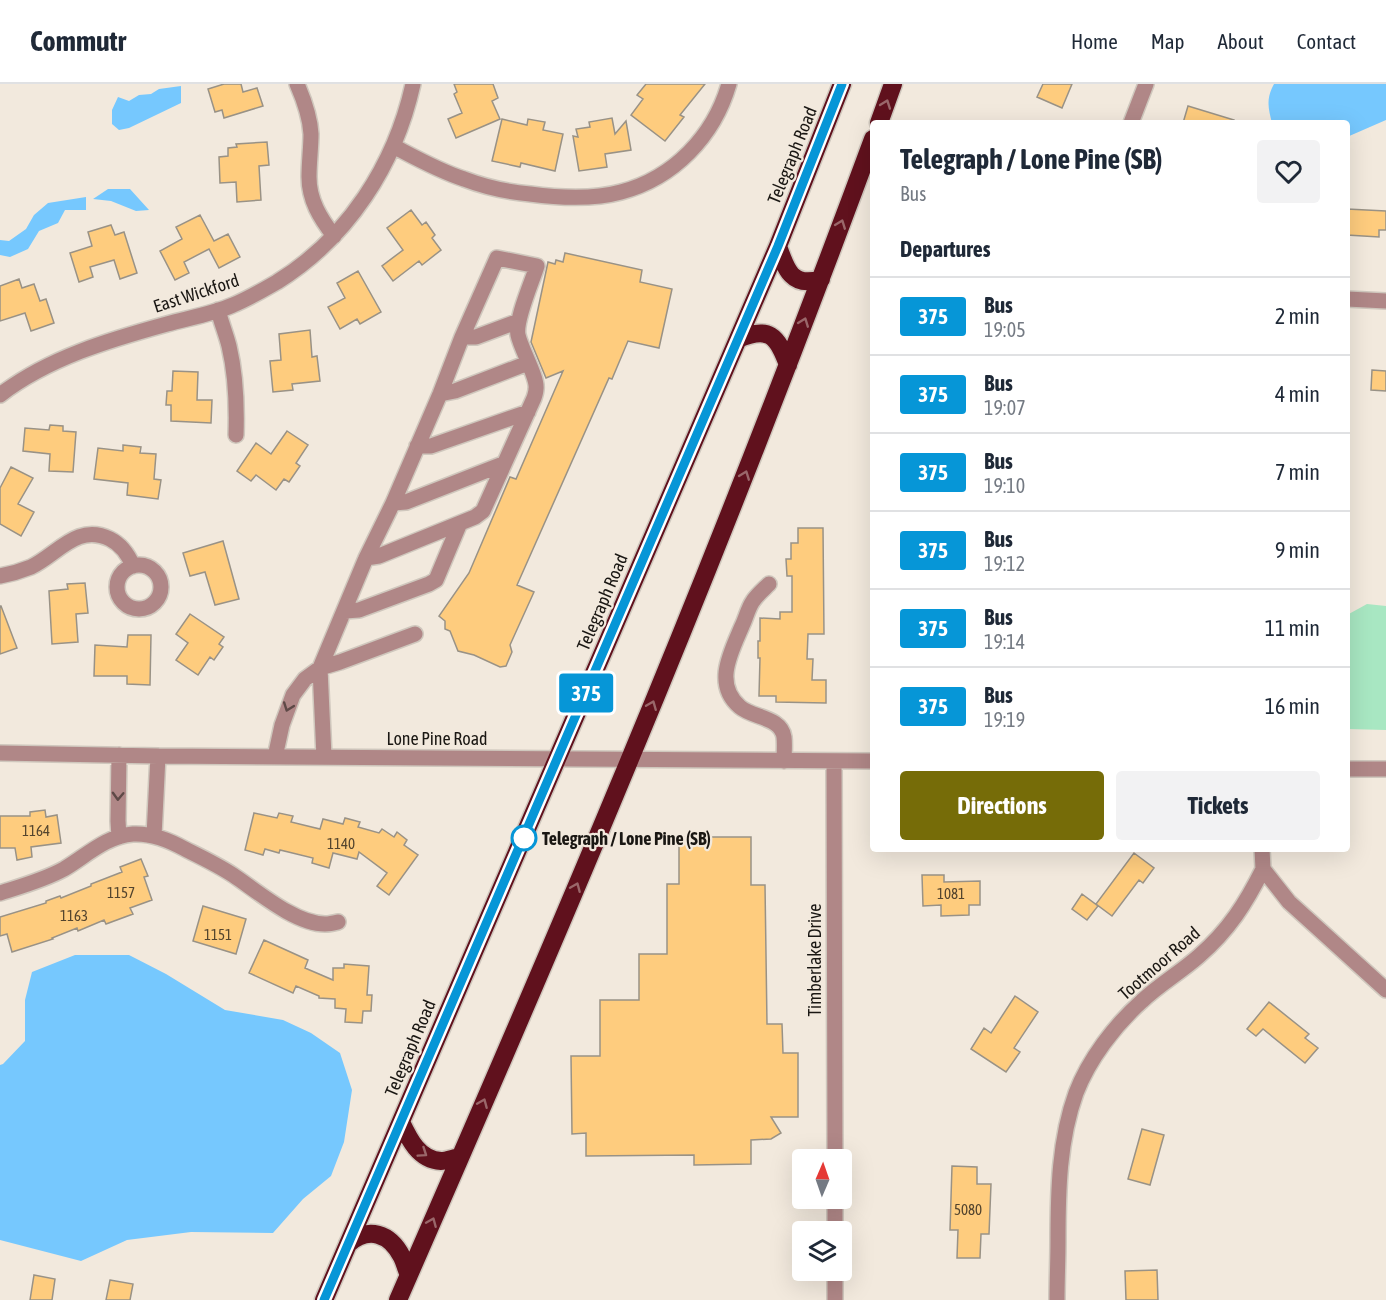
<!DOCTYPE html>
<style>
:root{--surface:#fff;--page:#f2f2f3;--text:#1f2937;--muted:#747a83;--line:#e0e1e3;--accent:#766c08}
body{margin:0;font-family:"Asap Condensed",sans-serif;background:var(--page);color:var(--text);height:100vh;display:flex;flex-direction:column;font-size:22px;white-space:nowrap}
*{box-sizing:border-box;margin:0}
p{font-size:20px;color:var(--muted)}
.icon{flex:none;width:33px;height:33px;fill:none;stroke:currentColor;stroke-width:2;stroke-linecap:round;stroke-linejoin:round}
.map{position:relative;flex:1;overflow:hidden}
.panel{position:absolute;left:870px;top:36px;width:480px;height:732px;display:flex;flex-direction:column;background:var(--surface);border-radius:6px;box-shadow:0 6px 24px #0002}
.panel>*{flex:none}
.badge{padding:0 12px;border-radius:4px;font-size:21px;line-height:39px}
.needle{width:39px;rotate:2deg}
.fabs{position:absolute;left:792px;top:1065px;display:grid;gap:12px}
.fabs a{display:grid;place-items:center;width:60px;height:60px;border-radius:6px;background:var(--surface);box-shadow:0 6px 24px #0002;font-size:30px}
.map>.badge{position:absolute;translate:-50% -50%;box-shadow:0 0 0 3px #fff}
h2{padding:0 30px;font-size:22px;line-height:54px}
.round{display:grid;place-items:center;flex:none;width:63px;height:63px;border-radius:6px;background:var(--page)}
.overview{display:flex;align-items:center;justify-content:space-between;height:102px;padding:0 30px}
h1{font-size:28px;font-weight:700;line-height:45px}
.cta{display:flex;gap:12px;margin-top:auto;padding:12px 30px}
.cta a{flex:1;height:69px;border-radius:6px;background:var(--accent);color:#fff;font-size:24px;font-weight:700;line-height:69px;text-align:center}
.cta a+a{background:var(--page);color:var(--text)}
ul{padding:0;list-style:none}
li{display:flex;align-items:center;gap:18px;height:78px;padding:0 30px;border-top:2px solid var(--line)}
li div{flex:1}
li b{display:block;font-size:22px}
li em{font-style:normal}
li .badge{min-width:66px;font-weight:700;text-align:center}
header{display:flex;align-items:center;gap:36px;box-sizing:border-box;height:84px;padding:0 30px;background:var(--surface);border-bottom:2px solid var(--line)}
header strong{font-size:28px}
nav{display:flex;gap:33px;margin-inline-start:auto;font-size:21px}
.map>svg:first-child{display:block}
.green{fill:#a8e7c2}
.water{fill:#76c8fe}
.building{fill:#fecc7e;stroke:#999286;stroke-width:1.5}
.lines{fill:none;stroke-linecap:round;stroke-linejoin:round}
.minor-casing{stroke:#cfc7bd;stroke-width:18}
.highway-casing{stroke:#cfc7bd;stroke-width:21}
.minor{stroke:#b08787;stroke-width:15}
.highway{stroke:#60111d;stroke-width:18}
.oneway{stroke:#9a676a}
.oneway2{stroke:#5e4947}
.line-casing{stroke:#fff;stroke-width:14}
.line{stroke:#0696d7;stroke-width:9}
.stop-dot{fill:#fff;stroke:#0696d7;stroke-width:3}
.labels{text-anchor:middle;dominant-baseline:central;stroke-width:4.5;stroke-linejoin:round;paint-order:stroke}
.number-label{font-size:15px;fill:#53442e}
.street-label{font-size:18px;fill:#1a1713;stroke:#f2e9dd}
.stop-label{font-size:18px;font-weight:bold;fill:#1a1713;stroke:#f2e9dd;text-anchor:start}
</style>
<header>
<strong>Commutr</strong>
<nav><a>Home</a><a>Map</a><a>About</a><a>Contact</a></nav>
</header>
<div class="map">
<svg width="1386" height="1216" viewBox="0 0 1386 1216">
<rect width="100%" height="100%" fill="#f2e9dd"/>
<path class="green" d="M1367 520 1386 522V646L1347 645V531Z"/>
<path class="water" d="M1274 0H1386V36L1347 53V39H1272C1268 23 1266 15 1274 0Z
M181 2V19L129 44 119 46 112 40V26L118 13 129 17 139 11 151 10 159 5Z
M108 105H130L149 126 136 127 111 117 93 115Z
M86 113V126H65L58 139 39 147 28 165 10 173 0 171V156L9 157 26 145 34 131 48 119Z
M75 871H129L166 890 225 926 283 936 311 949 340 969 352 1006 344 1058 331 1092 303 1115 273 1149 191 1148 127 1156 81 1177 0 1156V981L3 980 25 957V916L32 888Z"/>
<path class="building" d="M224 0H241L243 8 257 4 263 22 224 34 222 26 215 28 208 5Z
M454 0H493L498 14 492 17 500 35 456 54 448 35 462 29 454 10 457 8Z
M646 0H705L680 31 684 33 665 57 631 31 643 15 637 11Z
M1043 0H1072L1062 24 1037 13Z
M1188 22 1234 36 1233 39H1183Z
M612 34 615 50 626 37 631 66 605 70 607 83 579 87 573 52 578 53 576 45 590 43 589 38Z
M502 35 527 41 528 35 545 38 543 46 563 50 555 87 521 79 520 83 492 77Z
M267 58 269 81 259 82 261 116 237 118 236 98 220 99 219 73 228 72V64L237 63 236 60Z
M1347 125 1386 127V146H1379V153L1347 151Z
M411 126 422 141 426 138 435 151 432 154 441 166 422 181 419 177 393 197 382 182 403 166 387 144Z
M200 131 214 157 228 150 240 173 219 184 209 165 184 178 189 189 175 196 160 167 182 155 176 143Z
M111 141 115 151 124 148 137 189 120 195 114 176 90 183 93 193 79 198 70 169 92 162 88 148Z
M565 169 642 186 640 198 672 205 659 264 628 257 612 295 609 294 517 501 534 508 510 561 512 568 506 582 500 583 474 571 458 567 450 547 445 545V537L439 532 469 489 510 393 516 395 563 287 546 294 531 258 548 178 555 180 556 176 563 178Z
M358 187 381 228 360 240 357 235 340 245 328 223 345 214 337 199Z
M19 195 22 204 34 200 40 217 46 215 54 239 31 247 25 229 0 237V202Z
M310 246 312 273 317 272 320 297 292 300 293 306 273 308 270 277 281 276 279 250Z
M1372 286 1386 287V307L1371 306Z
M173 287 198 288 197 316H212L211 339 171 337V321H166L167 307H172Z
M50 341 63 342V347L76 348 73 388 49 387 50 370 23 367 25 344 49 346Z
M287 347 308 361 296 379 300 382 289 398 284 395 276 406 256 391 251 397 237 387 256 359 271 370Z
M123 361 141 363 140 369 156 370 154 395 161 396 158 415 127 411 128 399 94 395 98 364 123 367Z
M11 383 33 394 18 420 34 428 21 452 0 440V404Z
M798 444H823L824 550H808L807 575H813L812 596H826V619L776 618V612H759L760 574H758V557H760V534L780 535V528H792V492H787L786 475H791V459H798Z
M223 457 239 515 215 521 205 488 190 492 183 469Z
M85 499 88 529 76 530 78 558 52 560 49 507 68 505 67 500Z
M0 522H1L17 564 0 570Z
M190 530 224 553 219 560 223 563 214 576 210 573 198 591 176 576 188 559 176 550Z
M128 551H151L150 601 127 600V592H94L95 561 127 563Z
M45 726 46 733 57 731 61 759 31 763 32 773 17 776 15 764H0V732H30V728Z
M254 729 277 734 279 729 293 732 291 738 320 745 323 735 343 740 345 734 360 738 358 743 379 749 382 745 394 753 397 748 407 756 404 761 418 771 389 811 377 802 387 789 359 768 357 775 333 769 329 784 312 779 313 774 280 766 279 769 265 765 263 771 245 766Z
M679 753H751V801H765L767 940H782L783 969H798V1033H771L781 1049 771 1055 751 1056V1080L694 1081V1071L586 1072V1049L572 1050 571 972H600V916H639V870H667V800H679Z
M1134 769 1154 784 1143 799 1139 796 1112 832 1096 820Z
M141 775 148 792 144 793 152 816 130 824 133 830 106 840 104 836 78 847 77 844 52 854 53 855 12 868 7 850 0 852V833L46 819V817L60 812 61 814 91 802V800L122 788 120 783Z
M922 791H944V798L980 797V821H969V831L941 832V821L923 822Z
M1082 810 1098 822 1087 836 1072 825Z
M203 822 246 835 236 870 193 857Z
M264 856 308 876 305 884 333 896V884H344V880L369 882 367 911H372L371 927H363L362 939 345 938 346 925 335 924V915L319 914V912L296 902 293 909 249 889Z
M1015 912 1038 928 1014 964 1020 968 1006 988 971 965 984 944 991 949Z
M1269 918 1309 950 1305 954 1318 964 1305 979 1263 945 1256 952 1247 945Z
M1142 1045 1164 1051 1150 1101 1128 1095Z
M952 1082 977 1083V1100H991L989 1150H981L980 1174H957L958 1146H950Z
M1157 1186 1158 1216H1126L1125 1187Z
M34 1191 55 1195 52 1216H30Z
M110 1196 133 1200 130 1216H106Z"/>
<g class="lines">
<g class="minor-casing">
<path id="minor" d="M297 0C304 16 310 32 311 50 311 64 309 78 309 93 309 116 320 134 334 152
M1131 39 1146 0
M393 62C416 74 439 87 464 95 485 103 508 108 530 110 560 114 592 116 621 108 674 94 714 52 729 0
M1347 215 1386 217
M218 226C221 238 226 250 229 262 236 291 237 321 236 351
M462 253H476L519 237
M440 310 455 307 528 279
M0 311C48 274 109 256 167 240 189 234 212 230 233 221 248 215 263 206 277 198 348 154 395 81 413 0
M417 362H431L528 328
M393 419 406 418 503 380
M117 503a22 22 0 1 1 44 0a22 22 0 1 1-44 0Z
M0 492C11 490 21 487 31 483 58 470 77 439 110 455 122 461 128 470 133 482
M769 500C764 505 757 511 753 517 748 524 746 534 742 542 731 568 713 600 740 623 753 634 781 633 784 653 785 661 784 669 784 677
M345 527 359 526 429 500 436 496 460 439
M0 669 158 672 873 677
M275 673 282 641 293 611 305 595 320 584 340 578 415 550
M324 673 320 584 366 474 393 419 440 310 462 253 497 174 537 182C532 198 515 236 518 251 521 265 538 294 536 305 536 308 535 311 534 314L483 427 475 433 379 472 366 474
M834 677 835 1076
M1347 685H1386
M154 752 158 672
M119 753 118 737 119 671
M1262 765 1263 785 1289 818 1386 906
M0 809C22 802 44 796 64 785 86 772 106 752 133 750 152 749 169 756 185 765 201 773 218 781 233 791 257 807 295 840 325 840 329 840 334 839 338 838
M835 1114V1148
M835 1186V1216
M1057 1216C1057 1196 1058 1177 1058 1157 1058 1107 1059 1056 1076 1009 1089 975 1115 941 1142 917 1160 900 1181 888 1199 872 1229 846 1246 819 1263 785"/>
</g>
<g class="highway-casing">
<path id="highway" d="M879 39 893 0
M778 162C786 186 792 204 821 195
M738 255C769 242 777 251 788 281
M401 1038C409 1055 419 1076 441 1077 446 1077 454 1074 460 1073
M348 1160C368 1142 390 1149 402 1173 405 1179 406 1185 409 1191
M324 1216 778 162 842 0
M398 1216C472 1047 546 877 617 706 707 491 792 274 873 55"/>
</g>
<use href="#minor" class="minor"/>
<use href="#highway" class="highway"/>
</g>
<defs><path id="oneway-chevron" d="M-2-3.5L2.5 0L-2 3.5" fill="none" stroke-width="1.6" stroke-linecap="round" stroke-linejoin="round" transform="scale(1.5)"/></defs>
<g class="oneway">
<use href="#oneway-chevron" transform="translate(886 20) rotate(-70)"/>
<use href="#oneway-chevron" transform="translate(841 140) rotate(-69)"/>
<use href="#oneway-chevron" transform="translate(804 238) rotate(-69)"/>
<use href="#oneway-chevron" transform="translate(745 391) rotate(-69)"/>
<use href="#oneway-chevron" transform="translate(652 621) rotate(-68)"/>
<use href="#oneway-chevron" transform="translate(576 803) rotate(-67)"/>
<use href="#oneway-chevron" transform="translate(483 1019) rotate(-67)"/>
<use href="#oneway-chevron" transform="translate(423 1069) rotate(34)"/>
<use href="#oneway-chevron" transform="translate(432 1138) rotate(-67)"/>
</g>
<g class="oneway2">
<use href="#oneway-chevron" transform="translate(288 623) rotate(110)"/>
<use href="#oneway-chevron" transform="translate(118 712) rotate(92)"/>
</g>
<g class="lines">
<g class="line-casing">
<path id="line" d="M324 1216 778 162 842 0"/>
</g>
<use href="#line" class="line"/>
</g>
<circle class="stop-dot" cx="524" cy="754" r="12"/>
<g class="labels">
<g class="number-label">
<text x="36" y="746">1164</text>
<text x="341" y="759">1140</text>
<text x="121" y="808">1157</text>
<text x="951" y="809">1081</text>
<text x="74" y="831">1163</text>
<text x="218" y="850">1151</text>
<text x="968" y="1125">5080</text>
</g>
<g class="street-label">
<text transform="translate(792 71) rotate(-68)">Telegraph Road</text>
<text transform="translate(196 209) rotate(-18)">East Wickford</text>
<text transform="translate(602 518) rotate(-67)">Telegraph Road</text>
<text x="437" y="654">Lone Pine Road</text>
<text transform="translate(814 876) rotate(-90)">Timberlake Drive</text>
<text transform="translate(1159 879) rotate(-41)">Tootmoor Road</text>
<text transform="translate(410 964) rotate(-67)">Telegraph Road</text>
</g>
<g class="stop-label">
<text x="542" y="754">Telegraph / Lone Pine (SB)</text>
</g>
</g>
</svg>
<div class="fabs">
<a><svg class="needle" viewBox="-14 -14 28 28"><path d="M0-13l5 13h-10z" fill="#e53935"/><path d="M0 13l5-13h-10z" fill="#747a83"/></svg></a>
<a><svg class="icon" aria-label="layers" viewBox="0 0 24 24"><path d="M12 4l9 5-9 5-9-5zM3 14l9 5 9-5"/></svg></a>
</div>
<b class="badge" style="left:586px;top:609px;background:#0696d7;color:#fff">375</b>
<section class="panel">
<div class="overview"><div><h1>Telegraph / Lone Pine (SB)</h1><p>Bus</p></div><a class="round"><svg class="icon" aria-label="heart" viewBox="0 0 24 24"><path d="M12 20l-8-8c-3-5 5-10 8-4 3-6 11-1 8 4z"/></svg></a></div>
<h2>Departures</h2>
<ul>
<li><span class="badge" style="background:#0696d7;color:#fff">375</span><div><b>Bus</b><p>19:05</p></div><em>2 min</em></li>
<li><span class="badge" style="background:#0696d7;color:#fff">375</span><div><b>Bus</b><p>19:07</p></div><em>4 min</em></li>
<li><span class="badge" style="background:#0696d7;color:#fff">375</span><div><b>Bus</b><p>19:10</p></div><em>7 min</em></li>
<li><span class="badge" style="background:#0696d7;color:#fff">375</span><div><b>Bus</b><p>19:12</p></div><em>9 min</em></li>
<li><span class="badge" style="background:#0696d7;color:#fff">375</span><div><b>Bus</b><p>19:14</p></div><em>11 min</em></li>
<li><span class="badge" style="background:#0696d7;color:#fff">375</span><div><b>Bus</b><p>19:19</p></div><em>16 min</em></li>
</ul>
<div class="cta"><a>Directions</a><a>Tickets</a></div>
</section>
</div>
